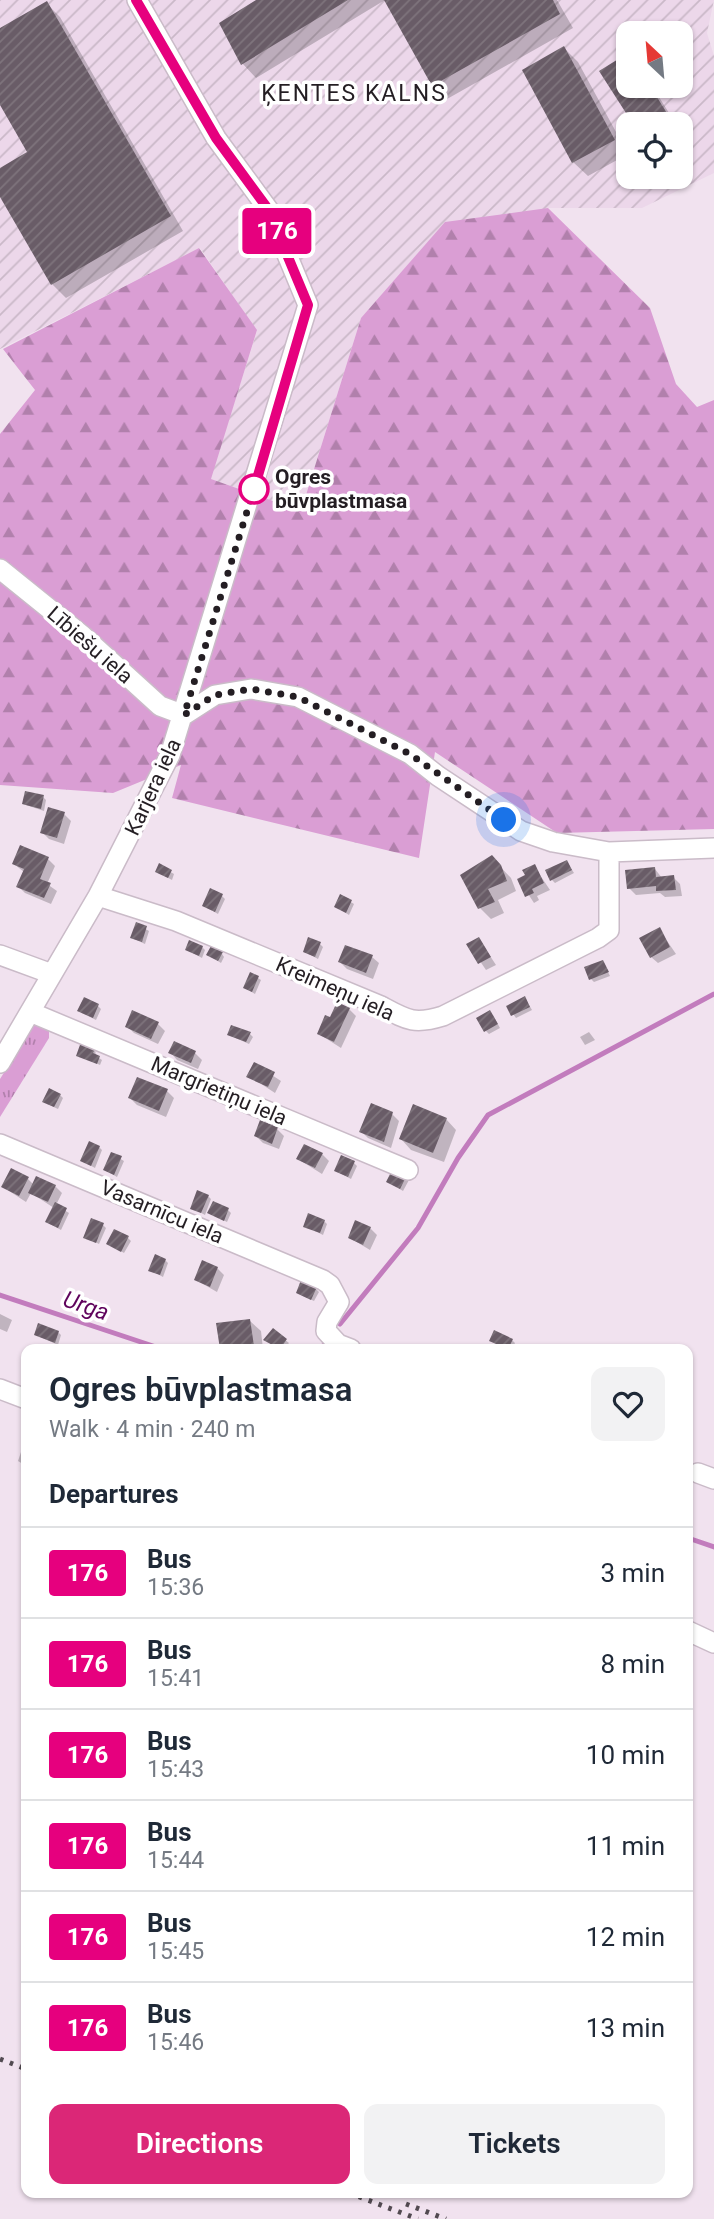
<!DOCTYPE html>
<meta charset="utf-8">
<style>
:root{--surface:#fff;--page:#f2f2f3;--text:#1f2937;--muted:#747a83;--line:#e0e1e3;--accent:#db2777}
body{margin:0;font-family:Roboto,sans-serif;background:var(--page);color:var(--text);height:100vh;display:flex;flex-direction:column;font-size:26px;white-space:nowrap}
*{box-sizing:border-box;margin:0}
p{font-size:23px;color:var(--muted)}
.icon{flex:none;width:38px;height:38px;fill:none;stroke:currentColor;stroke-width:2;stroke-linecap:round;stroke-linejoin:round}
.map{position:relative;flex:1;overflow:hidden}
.side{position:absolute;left:21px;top:1344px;width:672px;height:854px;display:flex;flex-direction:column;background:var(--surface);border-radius:14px;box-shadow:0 2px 5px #0004}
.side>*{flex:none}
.badge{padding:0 14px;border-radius:5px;font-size:24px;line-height:46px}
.needle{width:46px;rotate:334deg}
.tools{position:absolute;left:616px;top:21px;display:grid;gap:14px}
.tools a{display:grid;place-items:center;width:77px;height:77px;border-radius:14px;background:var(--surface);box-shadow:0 2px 5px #0004;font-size:35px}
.you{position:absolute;width:35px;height:35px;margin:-18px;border:5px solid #fff;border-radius:50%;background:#1a73e8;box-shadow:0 0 0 10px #1a73e833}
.map>.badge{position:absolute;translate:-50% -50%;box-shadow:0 0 0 4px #fff}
h2{padding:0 28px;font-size:26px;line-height:63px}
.round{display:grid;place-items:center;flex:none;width:74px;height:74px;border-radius:14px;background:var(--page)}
.overview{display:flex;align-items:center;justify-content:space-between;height:119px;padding:0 28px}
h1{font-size:33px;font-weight:600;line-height:52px}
.action{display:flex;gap:14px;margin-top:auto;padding:14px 28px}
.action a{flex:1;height:80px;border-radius:14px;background:var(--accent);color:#fff;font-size:28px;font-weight:600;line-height:80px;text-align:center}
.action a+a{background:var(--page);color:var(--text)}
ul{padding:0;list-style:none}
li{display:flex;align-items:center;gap:21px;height:91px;padding:0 28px;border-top:2px solid var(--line)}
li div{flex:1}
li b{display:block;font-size:26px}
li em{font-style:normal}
li .badge{min-width:77px;font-weight:700;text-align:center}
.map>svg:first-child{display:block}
.industrial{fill:url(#industrial-furrows);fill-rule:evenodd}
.grass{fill:url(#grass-tufts)}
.forest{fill:url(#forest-firs)}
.shadow{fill:#0003}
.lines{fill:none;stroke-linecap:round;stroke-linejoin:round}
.stream{stroke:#c27cbd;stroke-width:5}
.building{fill:url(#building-hatch)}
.minor-casing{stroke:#cabbc8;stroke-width:22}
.minor{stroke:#fff;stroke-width:19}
.rail{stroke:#524a51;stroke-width:5;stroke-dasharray:3.5 7;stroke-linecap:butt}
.line-casing{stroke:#fff;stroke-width:16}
.line{stroke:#e6007e;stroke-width:10}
.walk{stroke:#241e23;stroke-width:7;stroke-dasharray:0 12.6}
.stop-dot{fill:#fff;stroke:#e6007e;stroke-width:3.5}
.labels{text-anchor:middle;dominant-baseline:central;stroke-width:7;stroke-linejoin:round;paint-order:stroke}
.stop-label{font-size:21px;font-weight:bold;fill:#241e23;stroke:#fff;text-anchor:start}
.street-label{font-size:21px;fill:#241e23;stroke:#fff}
.neighbourhood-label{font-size:23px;letter-spacing:2px;fill:#241e23;stroke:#fff}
.water-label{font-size:23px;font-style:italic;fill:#5f035c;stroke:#fff}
</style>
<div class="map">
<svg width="714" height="2219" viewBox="0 0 714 2219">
<defs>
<pattern id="industrial-furrows" width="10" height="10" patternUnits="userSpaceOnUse" patternTransform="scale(1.75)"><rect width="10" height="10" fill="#ecd7ea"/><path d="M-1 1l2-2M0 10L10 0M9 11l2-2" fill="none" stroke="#cab8c8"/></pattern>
<pattern id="grass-tufts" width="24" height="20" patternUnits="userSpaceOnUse" patternTransform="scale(1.75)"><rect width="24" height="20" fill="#da9ed4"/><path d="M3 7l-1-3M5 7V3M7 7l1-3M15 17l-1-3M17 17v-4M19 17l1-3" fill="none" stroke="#b180ac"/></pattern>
<pattern id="forest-firs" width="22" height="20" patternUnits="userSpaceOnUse" patternTransform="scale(1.75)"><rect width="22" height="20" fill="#da9ed4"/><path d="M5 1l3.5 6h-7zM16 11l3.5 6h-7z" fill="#b180ac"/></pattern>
<pattern id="building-hatch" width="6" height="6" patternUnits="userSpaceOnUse" patternTransform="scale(1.75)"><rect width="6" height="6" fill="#695c67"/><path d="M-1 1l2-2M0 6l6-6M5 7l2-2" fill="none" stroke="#7e747c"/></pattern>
</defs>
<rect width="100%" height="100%" fill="#f1e2ef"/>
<path class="industrial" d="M0 0H714L707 33 714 56V173L642 208H548L361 318 301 511 210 479 257 331 200 248 0 349ZM628 33H681V86H628ZM628 124H681V177H628Z"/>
<path class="grass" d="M34 1024 49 1029V1038L0 1117V1079Z"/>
<path class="forest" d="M548 208 650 308 676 384 697 407 714 400V829L557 833 435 752 419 858 172 798 181 765 113 793 0 785V434L35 390 3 349 199 248 257 330 211 479 301 511 361 318 445 222Z"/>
<path class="shadow" d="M260 0H385L256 78 242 63Z
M386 0H557L573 28 447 99 433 85Z
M46 3 60 17 183 231 66 298 52 284 0 194V170L30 153 0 101V30Z
M564 48 578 62 628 154 588 176 573 162Z
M628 55V86H652L676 124H635L602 71Z
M43 797 46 800 44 811 23 804Z
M64 814 71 821 64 844 49 839 42 832Z
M492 858 511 878 516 891 498 900 504 913 491 919 480 908Z
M48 859 55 866 47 884 57 891 51 904 25 893 18 886 24 872 14 864Z
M569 865 574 873 555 883 552 880Z
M160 866 174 874 172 880 157 872Z
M534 866 550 890 537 896 539 900 534 903 519 880 527 876Z
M655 869 662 878 673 877 680 884 682 896 665 897 660 893 636 895 629 888Z
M222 896 225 899 218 914 204 906Z
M341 896 354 904 349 915 336 907Z
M137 924 149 931 145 944 132 938Z
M659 929 676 954 658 963 651 957Z
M479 939 496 965 486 970 469 945Z
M320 944 323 947 318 959 305 952Z
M202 947 205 950 202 958 187 950Z
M222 954 224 957 221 963 208 955Z
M372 957 379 963 373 979 347 969 340 962Z
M603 962 610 976 594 982 591 979Z
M258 978 261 980 255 994 245 988Z
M525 998 532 1010 516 1018 508 1007Z
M98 1006 101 1009 96 1020 82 1013Z
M349 1009 356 1016 341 1048 319 1034 331 1020Z
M493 1015 500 1028 489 1034 486 1031Z
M158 1024 165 1031 158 1044 134 1033 127 1026Z
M589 1032 595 1040 585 1045 580 1037Z
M250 1034 253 1037 249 1044 229 1035Z
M95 1049 96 1056 102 1060 100 1065 78 1055Z
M171 1053H195L202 1060 198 1069 177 1060Z
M255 1064 281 1081 275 1093 249 1076Z
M167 1091 174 1098 166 1117 137 1105 130 1098Z
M60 1095 63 1098 58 1109 47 1104Z
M392 1114 399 1121 391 1148 368 1138 361 1131Z
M446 1119 456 1130 444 1162 411 1150 401 1139Z
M277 1129 284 1136 279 1149 263 1143 256 1136Z
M99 1147 102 1150 95 1168 82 1161Z
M112 1154 124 1161 117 1177 105 1170Z
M322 1154 329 1161 322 1174 298 1159Z
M354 1163 357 1166 351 1179 336 1171Z
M406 1177 409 1180 403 1191 388 1182Z
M28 1179 34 1185 55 1186 62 1193 56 1205 69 1213 61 1230 50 1224 54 1208 31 1193 26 1202 3 1187Z
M208 1196 211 1199 205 1215 192 1208Z
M228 1210 231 1213 227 1222 209 1213Z
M324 1221 327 1224 323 1235 305 1226Z
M103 1225 106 1228 99 1244 85 1237Z
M370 1228 377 1235 370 1250 350 1238Z
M128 1238 131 1241 124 1253 109 1244Z
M165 1260 168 1263 163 1277 150 1270Z
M217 1268 224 1275 217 1292 196 1280Z
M316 1289 319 1292 314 1301 301 1295Z
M0 1314 12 1320 7 1332 0 1329Z
M250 1321 261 1331 263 1349H221L218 1325Z
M273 1330 289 1343 284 1349H277L269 1342Z
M58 1332 61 1335 58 1345 36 1335Z
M512 1340 515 1343 512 1349 494 1343Z
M21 1452 26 1455V1466L18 1461Z"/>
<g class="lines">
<path class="stream" d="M0 1295 162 1349
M340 1324 418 1228 458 1158 488 1115 714 994
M320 1349 323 1346
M688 1538 714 1547"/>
</g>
<path class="building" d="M256 0H348L241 65 219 23Z
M384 0H553L560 14 432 86Z
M47 1 171 216 51 285 0 197V168L27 152 0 105V28Z
M564 46 615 140 572 163 522 70Z
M628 53V86H650L670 118 659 124H633L599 71Z
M25 791 44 795 41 809 22 804Z
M48 807 65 812 57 838 40 833Z
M20 845 49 857 40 879 51 883 44 898 16 887 24 869 12 864Z
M492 855 501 865 507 881 488 889 495 902 478 909 460 875Z
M567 860 572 870 550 881 545 870Z
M159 863 172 870 168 878 155 872Z
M535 864 544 883 532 889 534 893 525 897 517 879 525 875 522 870Z
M655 867 656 877 674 875 676 890 656 891V886L627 889 625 870Z
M210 888 223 894 215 912 202 906Z
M340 894 352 900 346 913 334 907Z
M136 922 147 926 142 942 130 938Z
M660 927 670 947 650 958 639 938Z
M308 937 321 942 315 957 303 952Z
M479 937 491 957 478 964 466 944Z
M189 940 203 946 199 956 185 950Z
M345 945 373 955 366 973 338 962Z
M211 946 223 952 218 961 206 955Z
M603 960 609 972 589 980 584 967Z
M250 972 259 976 252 992 243 988Z
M525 996 530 1007 511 1016 506 1006Z
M84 997 99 1004 93 1018 77 1011Z
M337 1002 350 1008 334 1042 317 1034 325 1015 330 1017Z
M132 1010 159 1022 151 1039 125 1027Z
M490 1010 498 1024 484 1032 476 1018Z
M231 1025 251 1032 246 1042 227 1035Z
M174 1041 196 1051 191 1063 168 1053Z
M81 1042 96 1047 93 1053 100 1056 97 1064 76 1056Z
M254 1062 275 1072 268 1087 246 1077Z
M137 1077 168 1089 159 1111 128 1098Z
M49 1088 61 1094 54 1107 42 1102Z
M371 1103 393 1112 384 1142 359 1132Z
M413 1104 447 1118 433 1153 399 1139Z
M260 1120 278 1127 272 1144 254 1136Z
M89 1141 100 1146 91 1166 80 1161Z
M304 1144 323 1153 315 1168 296 1159Z
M111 1152 122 1156 114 1175 103 1170Z
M341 1155 355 1161 348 1177 334 1171Z
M11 1168 29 1177 19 1196 1 1187Z
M393 1168 407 1175 400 1189 386 1182Z
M36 1176 56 1185 48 1202 28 1193Z
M197 1190 209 1195 201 1213 190 1209Z
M213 1201 229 1208 224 1221 207 1213Z
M55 1202 67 1208 58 1228 45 1222Z
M308 1213 325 1220 320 1233 303 1227Z
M91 1218 104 1223 96 1243 83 1238Z
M355 1220 371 1227 363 1245 348 1238Z
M114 1229 129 1236 121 1252 106 1244Z
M155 1254 166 1259 160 1275 148 1271Z
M202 1260 218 1267 210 1287 194 1280Z
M301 1280 317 1287 311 1300 296 1293Z
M250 1319 254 1346 251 1349H220L216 1323Z
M38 1323 59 1331 55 1343 34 1335Z
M273 1328 287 1339 280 1349 263 1340Z
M494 1330 513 1339 508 1349 489 1341Z"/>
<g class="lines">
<g class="minor-casing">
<path id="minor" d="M0 569 83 636 160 706 184 715
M184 715 215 695 251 689 298 697 410 754 438 776 521 831 553 842 609 852 714 848
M98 896 176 921 381 1006C407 1020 414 1025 443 1016L598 938 609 930V852
M0 955 52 974
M30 1012 408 1170
M0 1063 98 896 170 755 308 305 268 209 216 138 137 0
M0 1144 323 1280 330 1285 339 1302 327 1322 326 1331 338 1344 351 1349
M0 1389 26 1399
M698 1473 714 1479
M688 1631 714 1643"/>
</g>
<use href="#minor" class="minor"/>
<path class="rail" d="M0 2059 26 2069
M349 2193 418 2219
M406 2204 446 2219"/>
</g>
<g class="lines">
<g class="line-casing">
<path id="line" d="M136 0 216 138 268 209 308 305 254 489"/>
</g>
<use href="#line" class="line"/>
<path class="walk" d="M254 489 184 715 215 695 251 689 298 697 410 754 504 820"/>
</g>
<circle class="stop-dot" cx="254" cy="489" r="14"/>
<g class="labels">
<g class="stop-label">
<text x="275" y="477">Ogres<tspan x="275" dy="24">būvplastmasa</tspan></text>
</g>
<g class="street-label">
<text transform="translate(90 645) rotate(41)">Lībiešu iela</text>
<text transform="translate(153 787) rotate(-65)">Karjera iela</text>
<text transform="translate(335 989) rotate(24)">Kreimeņu iela</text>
<text transform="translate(219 1091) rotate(23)">Margrietiņu iela</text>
<text transform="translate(162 1212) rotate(23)">Vasarnīcu iela</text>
</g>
<g class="neighbourhood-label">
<text x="354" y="93">ĶENTES KALNS</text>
</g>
<g class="water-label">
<text transform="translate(86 1306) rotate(19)">Urga</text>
</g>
</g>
</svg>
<div class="tools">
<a><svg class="needle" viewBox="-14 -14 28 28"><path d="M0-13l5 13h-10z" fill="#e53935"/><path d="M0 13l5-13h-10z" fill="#747a83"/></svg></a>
<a><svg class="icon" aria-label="locate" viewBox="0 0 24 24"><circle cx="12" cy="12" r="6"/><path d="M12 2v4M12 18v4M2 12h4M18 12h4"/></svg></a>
</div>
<div class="you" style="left:504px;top:820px"></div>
<b class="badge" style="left:277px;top:231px;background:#e6007e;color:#fff">176</b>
<section class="side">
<div class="overview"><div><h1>Ogres būvplastmasa</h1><p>Walk · 4 min · 240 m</p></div><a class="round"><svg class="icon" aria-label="heart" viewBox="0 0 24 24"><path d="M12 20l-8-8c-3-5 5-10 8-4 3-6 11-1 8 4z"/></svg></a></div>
<h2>Departures</h2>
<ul>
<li><span class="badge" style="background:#e6007e;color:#fff">176</span><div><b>Bus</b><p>15:36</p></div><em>3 min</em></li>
<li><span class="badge" style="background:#e6007e;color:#fff">176</span><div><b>Bus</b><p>15:41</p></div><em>8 min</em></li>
<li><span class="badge" style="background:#e6007e;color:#fff">176</span><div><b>Bus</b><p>15:43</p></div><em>10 min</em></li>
<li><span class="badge" style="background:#e6007e;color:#fff">176</span><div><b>Bus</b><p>15:44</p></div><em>11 min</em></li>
<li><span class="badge" style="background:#e6007e;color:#fff">176</span><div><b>Bus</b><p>15:45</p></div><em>12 min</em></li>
<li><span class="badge" style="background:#e6007e;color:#fff">176</span><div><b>Bus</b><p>15:46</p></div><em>13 min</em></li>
</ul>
<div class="action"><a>Directions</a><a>Tickets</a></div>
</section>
</div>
